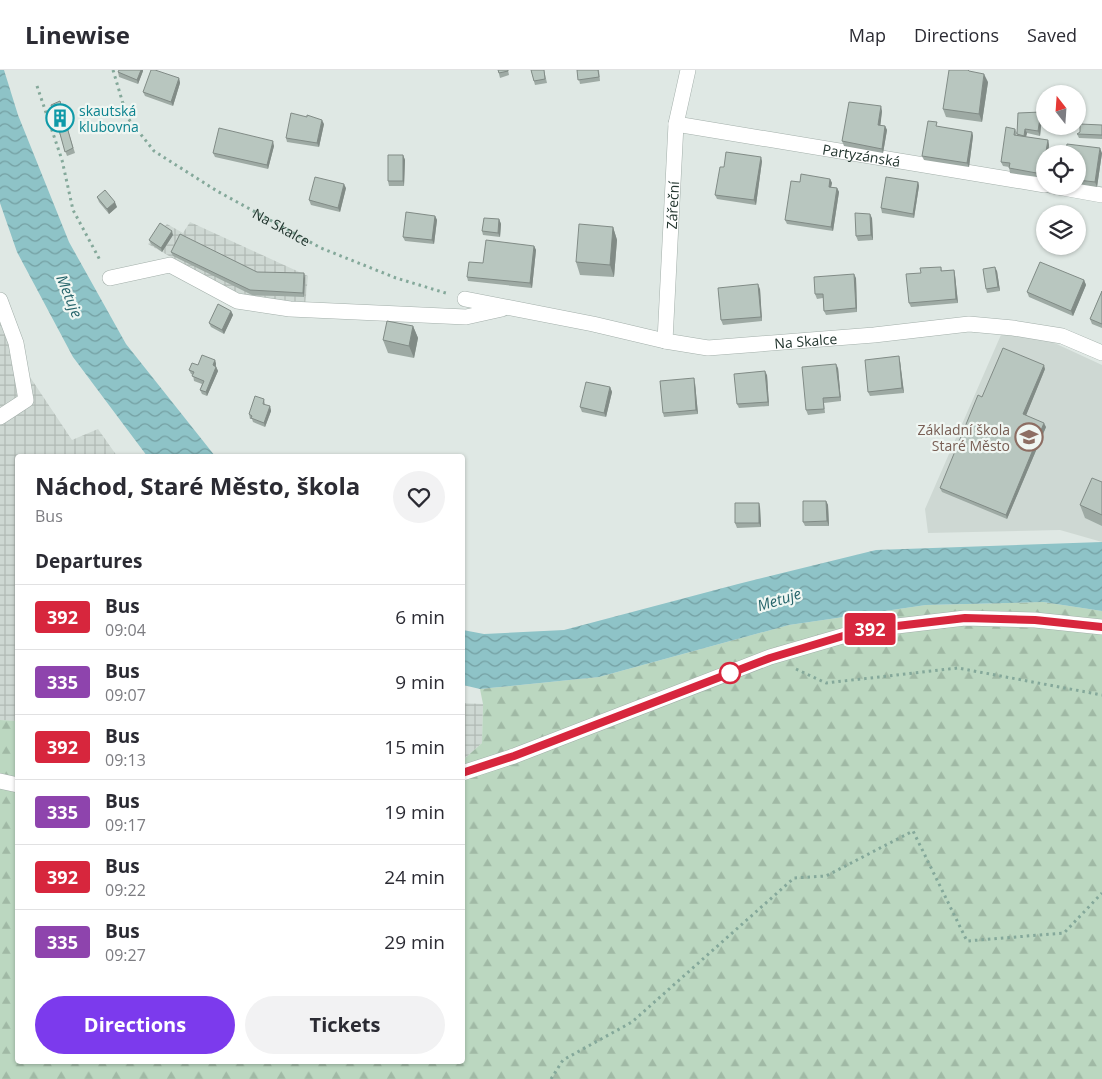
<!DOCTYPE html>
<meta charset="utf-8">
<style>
:root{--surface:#fff;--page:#f2f2f3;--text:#2b2b33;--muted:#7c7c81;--line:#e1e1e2;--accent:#7c3aed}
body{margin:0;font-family:"Open Sans",sans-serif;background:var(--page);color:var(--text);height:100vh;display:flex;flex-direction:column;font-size:19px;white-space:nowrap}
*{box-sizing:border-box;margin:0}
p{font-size:16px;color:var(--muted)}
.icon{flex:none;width:28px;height:28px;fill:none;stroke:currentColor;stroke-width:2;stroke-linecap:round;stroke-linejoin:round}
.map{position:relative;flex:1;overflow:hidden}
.sheet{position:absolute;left:15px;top:384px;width:450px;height:610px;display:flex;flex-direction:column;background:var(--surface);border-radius:5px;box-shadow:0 1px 4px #0004}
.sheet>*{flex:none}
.badge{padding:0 10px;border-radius:4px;font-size:18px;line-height:32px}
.needle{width:32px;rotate:343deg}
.controls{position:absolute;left:1036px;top:15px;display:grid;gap:10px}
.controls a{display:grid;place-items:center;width:50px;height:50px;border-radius:50%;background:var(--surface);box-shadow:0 1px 4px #0004;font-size:25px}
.map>.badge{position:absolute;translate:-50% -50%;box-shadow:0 0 0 2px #fff}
h2{padding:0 20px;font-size:19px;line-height:45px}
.round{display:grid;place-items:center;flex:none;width:52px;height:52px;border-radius:26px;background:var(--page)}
.headline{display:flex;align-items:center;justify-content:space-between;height:85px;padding:0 20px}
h1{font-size:24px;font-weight:700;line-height:38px}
.cta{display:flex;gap:10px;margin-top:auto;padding:10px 20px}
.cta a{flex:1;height:58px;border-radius:30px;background:var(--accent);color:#fff;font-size:20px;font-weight:700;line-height:58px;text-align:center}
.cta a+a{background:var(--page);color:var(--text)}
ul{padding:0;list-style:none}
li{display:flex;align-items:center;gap:15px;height:65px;padding:0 20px;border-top:1px solid var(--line)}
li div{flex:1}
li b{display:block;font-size:19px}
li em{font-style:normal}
li .badge{min-width:55px;font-weight:700;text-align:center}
header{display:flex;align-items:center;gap:30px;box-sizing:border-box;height:70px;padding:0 25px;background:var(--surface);border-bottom:1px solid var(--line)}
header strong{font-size:24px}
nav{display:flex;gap:28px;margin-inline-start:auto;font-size:18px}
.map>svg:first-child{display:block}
.built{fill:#ced8d3}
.industrial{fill:url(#industrial-grid)}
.forest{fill:url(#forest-firs)}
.water{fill:url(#water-waves)}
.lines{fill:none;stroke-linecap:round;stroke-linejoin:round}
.minor-casing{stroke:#a3afaa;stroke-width:16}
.path{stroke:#84a89a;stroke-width:3;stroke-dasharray:2.5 4;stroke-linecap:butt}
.minor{stroke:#fff;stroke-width:15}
.wall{fill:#9eaaa4}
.shaded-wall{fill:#818b86}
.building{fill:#b8c6bf;stroke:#818b86}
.line-casing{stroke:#fff;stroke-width:11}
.line{stroke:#d7263d;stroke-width:8}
.stop-dot{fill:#fff;stroke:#d7263d;stroke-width:2.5}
.labels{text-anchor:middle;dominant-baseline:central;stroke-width:4.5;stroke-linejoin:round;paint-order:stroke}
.culture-label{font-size:14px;fill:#0d838f;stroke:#eff6f2;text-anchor:start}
.street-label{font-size:14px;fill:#23362f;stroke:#eff6f2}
.education-label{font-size:14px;fill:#785e54;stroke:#eff6f2;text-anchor:end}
.water-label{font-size:15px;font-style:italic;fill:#25646a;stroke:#eff6f2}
</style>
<header>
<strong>Linewise</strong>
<nav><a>Map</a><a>Directions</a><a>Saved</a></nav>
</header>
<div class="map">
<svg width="1102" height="1009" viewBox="0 0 1102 1009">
<defs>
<pattern id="industrial-grid" width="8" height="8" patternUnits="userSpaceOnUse" patternTransform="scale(1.25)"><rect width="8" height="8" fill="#ced8d3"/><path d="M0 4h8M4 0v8" fill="none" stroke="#b1bab5"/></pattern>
<pattern id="forest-firs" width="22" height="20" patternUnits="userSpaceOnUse" patternTransform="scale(1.25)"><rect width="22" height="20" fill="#bbd7c0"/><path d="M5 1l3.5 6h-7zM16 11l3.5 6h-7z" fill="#a0b9a5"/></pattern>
<pattern id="water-waves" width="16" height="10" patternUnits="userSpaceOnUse" patternTransform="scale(1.25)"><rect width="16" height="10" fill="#8ec3c7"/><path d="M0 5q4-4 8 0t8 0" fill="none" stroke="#749fa2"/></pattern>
</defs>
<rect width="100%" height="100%" fill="#dfe8e4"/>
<path class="built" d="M1007 251 1102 295V472L1060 460 928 463 925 439Z"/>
<path class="industrial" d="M190 152 308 206 305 236 251 229 206 207 148 174 167 154 183 163Z
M0 252 24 298 72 370 98 359 117 386H18L17 651 0 650Z
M462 633 483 634 482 673 463 690Z"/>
<path class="forest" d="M1043 532 1102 541V1009H0V650L17 651 18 991H462L463 690 482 673 483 634 480 619 599 607 789 555 926 535Z"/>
<path class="water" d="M0 0H4L18 45 69 172 126 274 215 386H147L73 287 17 182 0 133Z
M1102 472V541L1043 532 926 535 789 555 599 607 480 619 463 615V560L484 564 564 560 738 514 876 480Z"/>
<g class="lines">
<g class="minor-casing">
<g id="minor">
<path id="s2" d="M676 54 1045 115"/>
<path d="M1052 116 1102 125"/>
<path d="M110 208 170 195 237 231 290 239 466 247 502 239"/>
<path id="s3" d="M465 229 593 254 665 271 708 278 874 265 969 254 1013 258 1062 266 1102 283"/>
<path d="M0 230 16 273 26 330 0 347"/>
<path id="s4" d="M665 271 676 54 688 0"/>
<path d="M462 703 514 686 770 587 863 560 965 548 1035 550 1102 557"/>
<path d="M0 711 18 715"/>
</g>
</g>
<g class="path">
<path id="s1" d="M113 0 127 47 154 81 217 121 321 178 396 208 449 224"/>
<path d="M37 16 62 90 73 140 101 192"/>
<path d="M796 599 826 613 958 598 1102 625"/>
<path d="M551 1009 563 990 632 952 794 808 826 806 913 761 967 871 1064 863 1102 823"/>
</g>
<use href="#minor" class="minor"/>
</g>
<path class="wall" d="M498 0H508L509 5 500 8Z
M531 0H544L547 13 535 15Z
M577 0H599L600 11 580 14Z
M143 1 138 14 119 7 118 2Z
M179 8 180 13 173 36 145 26 143 22Z
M988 12 982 52 946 47 943 39Z
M60 31 68 56 60 59 67 57 75 83 67 86 57 56Z
M882 41 880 55 885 56 887 60 883 83 844 76 842 71Z
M1042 47 1040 66 1027 63 1026 67 1048 70 1049 75 1048 84H1045L1044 108 1010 103 1009 97 1003 96 1001 92 1015 59 1017 63 1016 66H1018L1017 64Z
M324 54 319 77 287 72 286 68Z
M1102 55V69L1079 68 1077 64Z
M938 57 972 62 973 66 969 97 924 90 922 86Z
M274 76 268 99 215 87 213 83Z
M1102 83 1097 117 1078 114V84Z
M403 85 405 90 404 116H389L388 111Z
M762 91 756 135 717 129 715 125 724 97Z
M830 109 832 113 831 117 837 118 839 122 833 161 787 154 785 150 800 112Z
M918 112 919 116 914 148 882 143 881 138Z
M346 118 340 142 311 135 309 130Z
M97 127 117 137 109 144 99 132Z
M435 146 437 150 434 174 405 171 403 167Z
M872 148 873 170 858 171 856 166Z
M499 149 501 154 500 167 483 165 482 161Z
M613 157 617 170 614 207 580 205 576 192Z
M173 165 162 182 151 174 149 170Z
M534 176 536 180 532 218 468 211 467 207 483 193Z
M171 182 257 202 305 208 304 227 252 225 173 186Z
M941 197 942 201 954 200 955 205 958 233 911 237 909 233 921 203Z
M997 201 1000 221 987 223 986 219Z
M856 208 857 242 826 245 824 241 823 228 817 229 815 224Z
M1084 210 1086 215 1073 246 1029 227 1027 222Z
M760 219 762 251 723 255 721 250Z
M1102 221V258L1092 254 1090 249Z
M231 241 233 245 224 264 211 257 209 253Z
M413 256 418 268 414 288 388 283 383 270Z
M215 290 216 294V296L218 301 207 326 202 324 200 320 202 314 194 311 193 305 191 304 189 300 198 295Z
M900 291 904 323 870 326 868 322Z
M838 298 841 331 824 333 825 343 808 345 806 340Z
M1045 299 1026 345 1046 357 1007 449 942 422 940 418 982 327Z
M767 305 769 336 739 338 737 334Z
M695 313 698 344 664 347 663 343Z
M610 317 612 322 606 347 582 342 580 337Z
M264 329 265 335 270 336 271 341 265 357 253 352 252 349H250L249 344Z
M1102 412V456L1085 448 1080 435Z
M826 431 828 435 829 456H805L803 452Z
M760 437 761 457 737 458 735 453Z"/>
<path class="shaded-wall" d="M141 0H143V1L138 14 137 10Z
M984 4 988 12 982 52 979 44Z
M179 8 180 13 173 36 171 32Z
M881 36 882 41 880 59 878 55Z
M1041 42 1042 47 1040 66 1038 61Z
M322 50 324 54 319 77 317 73Z
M885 56 887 60 883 83 882 79Z
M1025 59 1027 63 1025 70 1024 66Z
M972 62 973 66 969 97 967 93Z
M1048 70 1049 75 1048 84H1045Z
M273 71 274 76 268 99 267 95Z
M1100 78 1102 83 1097 117 1095 112Z
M403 85 405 90 404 116 403 111Z
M761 87 762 91 756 135 754 130Z
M1045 87V101L1044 108 1042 104Z
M830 109 832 113 830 121 829 117Z
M918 112 919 116 914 148 913 144Z
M344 114 346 118 340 142 338 138Z
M837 118 839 122 833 161 831 157Z
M115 132 117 137 109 144 107 139Z
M870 144 872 148 873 170 871 165Z
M435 146 437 150 434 174 432 170Z
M499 149 501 154 500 167 498 163Z
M613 157 617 170 614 207 610 195Z
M172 161 173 165 162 182 161 178Z
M534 176 536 180 532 218 530 213Z
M995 197 997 201 1000 221 998 217Z
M954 200 955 205 958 233 956 229Z
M304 203 305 208 304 227 303 223Z
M854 204 856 208 857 242 856 238Z
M1084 210 1086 215 1073 246 1071 241Z
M758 214 760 219 762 251 761 247Z
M231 241 233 245 224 264 222 260Z
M413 256 418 268 414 288 409 276Z
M899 286 900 291 904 323 902 318Z
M215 290 216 294 215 299 213 295Z
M836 294 838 298 841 331 840 327Z
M1044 295 1045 299 1025 348 1023 344Z
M216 297 218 301 207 326 206 322Z
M765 301 767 305 769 336 768 332Z
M694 308 695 313 698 344 696 340Z
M610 317 612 322 606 347 604 343Z
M270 336 271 341 265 357 264 353Z
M1044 353 1046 357 1007 449 1006 445Z
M826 431 828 435 829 456 827 451Z
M759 433 760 437 761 457 759 453Z"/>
<path class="building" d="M119 0H141L137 10 118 2Z
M151 0H155L179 8 171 32 143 22Z
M498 0H508V1L499 3Z
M531 0H544L545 9 534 11Z
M577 0H598L599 7 578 10Z
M949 0H968L969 1 984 4 979 44 943 39Z
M60 31 66 52 57 56 51 35Z
M849 32 881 36 878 55 885 56 882 79 842 71Z
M1041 42 1038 61 1025 59 1024 66 1017 64 1018 43Z
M291 43 307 47V45L322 50 317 73 286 68Z
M928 51 937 52 936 56 972 62 967 93 922 86Z
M1080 54 1102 55V65L1077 64 1080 62Z
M67 57 73 78 65 82 59 60Z
M1006 57 1015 59 1014 65 1048 70 1042 104 1009 98 1010 93 1001 92Z
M219 58 273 71 267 95 213 83Z
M1067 74 1100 78 1095 112 1078 110V84H1065Z
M726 82 761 87 754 130 715 125 720 97H724Z
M388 85H403V111H388Z
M801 104 830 109 829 117 837 118 831 157 785 150 791 111 800 112Z
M315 107 344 114 338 138 309 130Z
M886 107 918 112 913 144 881 138Z
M105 120 115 132 107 139 97 127Z
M406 142 435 146 432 170 403 167Z
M855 143 870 144 871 165 856 166Z
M484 148 499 149 498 163 482 161Z
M160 153 172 161 161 178 149 170Z
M579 154 613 157 610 195 576 192Z
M180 164 257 202 304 203 303 223 250 220 171 182Z
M486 170 534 176 530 213 467 207 469 192 483 193Z
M1040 192 1084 210 1071 241 1027 222Z
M941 197V201L954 200 956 229 909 233 906 204 921 203 920 198Z
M995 197 998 217 986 219 983 199Z
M854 204 856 238 824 241 823 224H815L814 207Z
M758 214 761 247 721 250 718 218Z
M1102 221V254L1090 249Z
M218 234 231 241 222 260 209 253Z
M387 251 413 256 409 276 383 270Z
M1003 278 1044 295 1023 344 1044 353 1006 445 940 418 978 325 982 327Z
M202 285 215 290 213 295 216 297 206 322 200 320 204 311 192 306 194 302 189 300 192 293 198 295Z
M899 286 902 318 868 322 865 290Z
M836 294 840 327 823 328 824 339 806 340 802 297Z
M765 301 768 332 737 334 734 304Z
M694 308 696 340 663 343 660 311Z
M586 312 610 317 604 343 580 337Z
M255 326 264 329 263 334 270 336 264 353 251 348 252 346 249 344Z
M1092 408 1102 412V445L1080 435Z
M803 431H826L827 451 803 452Z
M735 433H759V453H735Z"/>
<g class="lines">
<g class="line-casing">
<path id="line" d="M462 703 514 686 770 588 863 560 965 548 1035 550 1102 557"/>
</g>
<use href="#line" class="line"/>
</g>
<defs>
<g id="building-ring" transform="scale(1.4375)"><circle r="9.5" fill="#eff6f2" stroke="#0f9aa8" stroke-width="1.5"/><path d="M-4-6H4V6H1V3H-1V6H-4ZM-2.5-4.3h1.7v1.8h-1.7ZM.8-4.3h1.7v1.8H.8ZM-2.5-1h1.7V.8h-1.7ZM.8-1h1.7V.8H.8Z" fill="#0f9aa8"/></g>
<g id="school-ring" transform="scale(1.4375)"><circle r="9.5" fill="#eff6f2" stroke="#8d6e63" stroke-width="1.5"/><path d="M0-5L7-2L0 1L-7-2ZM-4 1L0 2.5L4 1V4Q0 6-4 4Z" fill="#8d6e63"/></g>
</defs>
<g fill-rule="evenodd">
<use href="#building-ring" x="60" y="48"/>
<use href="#school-ring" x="1029" y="367"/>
</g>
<circle class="stop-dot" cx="730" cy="603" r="10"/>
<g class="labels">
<g class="culture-label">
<text x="79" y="40">skautská<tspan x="79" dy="16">klubovna</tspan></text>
</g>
<g class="street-label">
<text stroke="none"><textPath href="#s2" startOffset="188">Partyzánská</textPath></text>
<text stroke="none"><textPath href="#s4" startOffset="136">Zářeční</textPath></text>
<text stroke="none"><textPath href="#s1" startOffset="241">Na Skalce</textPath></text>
<text stroke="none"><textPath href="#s3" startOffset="346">Na Skalce</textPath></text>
</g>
<g class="education-label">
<text x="1010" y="359">Základní škola<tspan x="1010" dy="16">Staré Město</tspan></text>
</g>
<g class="water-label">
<text transform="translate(70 226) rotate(68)">Metuje</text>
<text transform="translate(779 529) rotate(-17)">Metuje</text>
</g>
</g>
</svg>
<div class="controls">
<a><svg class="needle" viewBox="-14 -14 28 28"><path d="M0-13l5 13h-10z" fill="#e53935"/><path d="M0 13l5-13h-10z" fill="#7c7c81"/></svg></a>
<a><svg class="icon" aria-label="locate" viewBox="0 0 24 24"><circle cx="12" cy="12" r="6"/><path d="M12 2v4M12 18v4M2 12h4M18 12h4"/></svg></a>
<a><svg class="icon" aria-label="layers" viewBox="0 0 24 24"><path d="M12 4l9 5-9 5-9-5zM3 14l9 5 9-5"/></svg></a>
</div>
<b class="badge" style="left:870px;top:559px;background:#d7263d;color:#fff">392</b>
<section class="sheet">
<div class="headline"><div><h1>Náchod, Staré Město, škola</h1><p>Bus</p></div><a class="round"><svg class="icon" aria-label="heart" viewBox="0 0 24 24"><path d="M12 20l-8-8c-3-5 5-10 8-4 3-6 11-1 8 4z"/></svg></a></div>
<h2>Departures</h2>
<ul>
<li><span class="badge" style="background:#d7263d;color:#fff">392</span><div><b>Bus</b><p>09:04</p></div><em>6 min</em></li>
<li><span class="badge" style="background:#8e44ad;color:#fff">335</span><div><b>Bus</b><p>09:07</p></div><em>9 min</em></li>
<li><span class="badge" style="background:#d7263d;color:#fff">392</span><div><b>Bus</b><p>09:13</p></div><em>15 min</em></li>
<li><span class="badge" style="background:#8e44ad;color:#fff">335</span><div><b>Bus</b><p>09:17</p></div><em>19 min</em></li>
<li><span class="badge" style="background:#d7263d;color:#fff">392</span><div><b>Bus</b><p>09:22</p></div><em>24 min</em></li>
<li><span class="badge" style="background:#8e44ad;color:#fff">335</span><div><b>Bus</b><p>09:27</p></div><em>29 min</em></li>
</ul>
<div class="cta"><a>Directions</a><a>Tickets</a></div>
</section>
</div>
